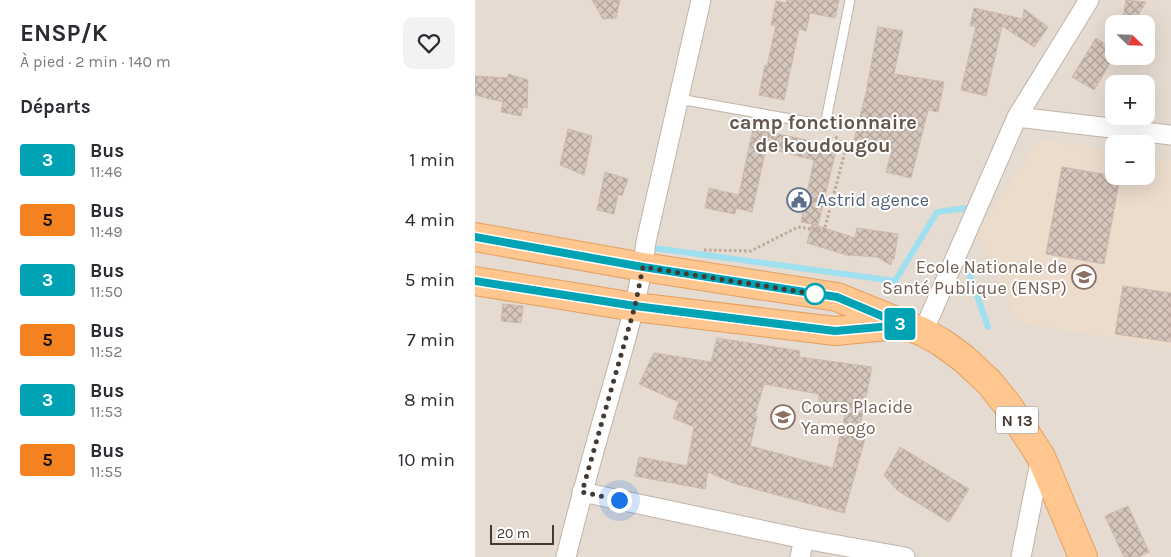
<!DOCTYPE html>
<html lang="fr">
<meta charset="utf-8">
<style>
:root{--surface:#fff;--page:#f2f2f3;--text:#2b2b33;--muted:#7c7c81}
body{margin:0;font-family:Karla,sans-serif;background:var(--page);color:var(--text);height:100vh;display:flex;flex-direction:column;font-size:19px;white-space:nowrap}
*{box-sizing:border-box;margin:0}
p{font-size:16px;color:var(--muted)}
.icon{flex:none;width:28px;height:28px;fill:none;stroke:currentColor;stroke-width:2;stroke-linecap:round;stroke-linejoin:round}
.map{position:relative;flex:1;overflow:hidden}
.side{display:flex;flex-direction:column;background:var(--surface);width:475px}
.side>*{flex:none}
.badge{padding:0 10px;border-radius:4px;font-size:18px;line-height:32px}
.needle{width:32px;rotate:113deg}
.controls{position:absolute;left:630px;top:15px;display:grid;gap:10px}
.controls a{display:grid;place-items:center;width:50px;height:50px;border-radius:10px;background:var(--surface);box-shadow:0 5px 20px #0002;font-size:25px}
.scale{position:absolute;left:15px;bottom:12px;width:64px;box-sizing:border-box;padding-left:5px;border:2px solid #433a33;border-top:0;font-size:14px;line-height:18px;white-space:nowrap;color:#433a33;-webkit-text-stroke:4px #fff;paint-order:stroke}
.you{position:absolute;width:25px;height:25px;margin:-12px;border:4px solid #fff;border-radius:50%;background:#1a73e8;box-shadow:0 0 0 8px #1a73e833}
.map>.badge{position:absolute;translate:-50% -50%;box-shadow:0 0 0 2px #fff}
h2{padding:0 20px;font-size:19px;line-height:45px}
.round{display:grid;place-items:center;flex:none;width:52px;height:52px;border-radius:10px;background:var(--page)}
.overview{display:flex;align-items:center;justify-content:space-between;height:85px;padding:0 20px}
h1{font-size:24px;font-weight:700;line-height:38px}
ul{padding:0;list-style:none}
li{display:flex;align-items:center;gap:15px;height:60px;padding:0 20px}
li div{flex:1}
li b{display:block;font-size:19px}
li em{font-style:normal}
li .badge{min-width:55px;font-weight:700;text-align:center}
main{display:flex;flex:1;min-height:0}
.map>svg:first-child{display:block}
.residential{fill:#e6dbd1;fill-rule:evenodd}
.education{fill:#ebdccc}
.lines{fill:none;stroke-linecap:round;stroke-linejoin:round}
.stream{stroke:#9ee0f0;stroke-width:6}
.building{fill:url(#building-cross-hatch);stroke:#ceb9ac;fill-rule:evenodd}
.lane-casing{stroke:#c0b3a9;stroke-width:11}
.street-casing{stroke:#c0b3a9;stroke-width:21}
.primary-casing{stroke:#e49f5f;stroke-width:30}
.path{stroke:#bfa897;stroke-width:3;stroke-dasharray:2.5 2.5;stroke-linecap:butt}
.lane{stroke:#fff;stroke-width:9}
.street{stroke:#fff;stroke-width:19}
.primary{stroke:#ffc78f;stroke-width:28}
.line-casing{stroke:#fff;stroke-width:11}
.line{stroke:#00a3b4;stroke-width:8}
.walk{stroke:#433a33;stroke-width:5;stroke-dasharray:0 9}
.stop-dot{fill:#fff;stroke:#00a3b4;stroke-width:2.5}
.labels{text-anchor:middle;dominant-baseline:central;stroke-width:4;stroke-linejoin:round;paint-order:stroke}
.shield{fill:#fff;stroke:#7b7570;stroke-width:1}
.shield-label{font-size:16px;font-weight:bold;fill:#433a33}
.service-label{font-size:18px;fill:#4e5e75;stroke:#fff;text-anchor:start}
.education-label{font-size:18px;fill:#785e54;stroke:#fff;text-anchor:end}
.quarter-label{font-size:20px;font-weight:bold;fill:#66554a;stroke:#fff}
</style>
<main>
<section class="side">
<div class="overview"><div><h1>ENSP/K</h1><p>À pied · 2 min · 140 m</p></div><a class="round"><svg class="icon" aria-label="heart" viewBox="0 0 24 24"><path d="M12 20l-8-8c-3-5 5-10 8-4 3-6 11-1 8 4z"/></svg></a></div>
<h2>Départs</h2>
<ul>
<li><span class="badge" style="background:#00a3b4;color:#fff">3</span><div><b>Bus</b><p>11:46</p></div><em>1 min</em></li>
<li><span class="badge" style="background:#f58220;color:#111">5</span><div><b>Bus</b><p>11:49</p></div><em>4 min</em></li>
<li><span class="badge" style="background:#00a3b4;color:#fff">3</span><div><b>Bus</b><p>11:50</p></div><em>5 min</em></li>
<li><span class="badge" style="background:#f58220;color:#111">5</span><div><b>Bus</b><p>11:52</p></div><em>7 min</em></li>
<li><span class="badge" style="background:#00a3b4;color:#fff">3</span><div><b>Bus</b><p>11:53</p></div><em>8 min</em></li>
<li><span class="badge" style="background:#f58220;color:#111">5</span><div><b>Bus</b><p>11:55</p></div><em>10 min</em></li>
</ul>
</section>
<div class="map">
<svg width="696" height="557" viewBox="0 0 696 557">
<defs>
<pattern id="building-cross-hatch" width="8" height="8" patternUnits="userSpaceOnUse" patternTransform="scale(1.25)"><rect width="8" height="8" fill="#d6c6bb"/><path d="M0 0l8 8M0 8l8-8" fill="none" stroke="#afa299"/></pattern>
</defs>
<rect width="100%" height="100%" fill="#f2eae3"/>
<path class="residential" d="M0 0H696V557H0ZM639 24H671V56H639ZM639 84H671V116H639ZM639 144H671V176H639Z"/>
<path class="education" d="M564 139 639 151V176H671V157L696 161V347L543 323 502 232Z"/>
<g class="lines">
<path class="stream" d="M179 248 420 281 462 212 500 207
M487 253 513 327"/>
</g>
<path class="building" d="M117 0H145L141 18 128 19Z
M312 0H364L360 18 335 13 331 31 324 29 309 100 284 95 290 65 292 66 301 25H296L301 1 311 3Z
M651 0 671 2 658 24H647Z
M499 8 548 19 549 9 573 27 559 47 527 26 511 96 486 90 501 26H495Z
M403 27 428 31 419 74 469 82 463 112 453 110 436 178 411 172 416 153 379 140 391 93Z
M621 38 639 50V56L619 90 597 77Z
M33 74 53 80 52 108 48 107 46 116 26 112 28 102 0 95V76L33 78Z
M93 129 117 136 109 175 85 165Z
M278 129 362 146 343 225 326 222 339 160 291 148 277 212 261 208Z
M587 167 645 177 629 264 571 254Z
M130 172 153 179 147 196 143 194 139 214 122 210Z
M234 188 264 195 260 214 230 208Z
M337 224 380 238 382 228 423 234 419 259H417L416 265 402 257 375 255V256L332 243Z
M648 286 696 293V342L640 334Z
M28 304 48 306 46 323 26 321Z
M242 338 325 351 324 357 397 367 383 436 390 439 369 513 258 483 233 472 230 489 160 476 164 457 212 466 219 427 198 418 204 402 164 384 179 353 236 362ZM289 384 344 394 343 405 372 406 358 468 275 446 282 417 280 415Z
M425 447 494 489 474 522 422 490 409 475Z
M653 506 674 552 663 557H649L630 516Z"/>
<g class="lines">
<g class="lane-casing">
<path id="lane" d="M204 99 350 125 375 0"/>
</g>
<g class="street-casing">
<path id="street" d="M542 117 696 135
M448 332 542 117 614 0
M107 492 329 539 430 557
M91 557C105 501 120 446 136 391 150 342 165 293 171 242L226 0
M325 557 329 539
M546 557 566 457"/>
</g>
<g class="primary-casing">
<path id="primary" d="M0 237 168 267 362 297 448 332 466 342 488 358 514 382 534 407 566 457 608 557
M0 281 160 307 360 331 424 325"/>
</g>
<path class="path" d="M229 250 276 251 323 227 349 231 371 148 359 135"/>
<use href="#lane" class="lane"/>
<use href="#street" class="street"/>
<use href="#primary" class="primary"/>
</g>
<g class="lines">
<g class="line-casing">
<path id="line" d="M0 237 168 267 362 297 428 325 360 331 160 306 0 281"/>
</g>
<use href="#line" class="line"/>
<path class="walk" d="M144 500 107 492 160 306 168 267 340 294"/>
</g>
<defs>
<g id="civic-ring" transform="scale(1.25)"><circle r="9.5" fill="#fff" stroke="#5c6f8a" stroke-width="1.5"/><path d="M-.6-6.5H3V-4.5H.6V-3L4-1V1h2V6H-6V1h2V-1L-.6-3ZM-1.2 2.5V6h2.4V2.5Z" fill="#5c6f8a"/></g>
<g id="school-ring" transform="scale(1.25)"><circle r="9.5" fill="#fff" stroke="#8d6e63" stroke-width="1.5"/><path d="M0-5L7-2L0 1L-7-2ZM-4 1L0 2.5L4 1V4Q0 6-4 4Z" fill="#8d6e63"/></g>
</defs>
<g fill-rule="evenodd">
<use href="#civic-ring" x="324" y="200"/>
<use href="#school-ring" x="609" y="277"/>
<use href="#school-ring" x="308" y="417"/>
</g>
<circle class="stop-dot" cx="340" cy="294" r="10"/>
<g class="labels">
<rect class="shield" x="521" y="406.5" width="42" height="27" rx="4"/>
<g class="shield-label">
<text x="542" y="420">N 13</text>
</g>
<g class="service-label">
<text x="342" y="200">Astrid agence</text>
</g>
<g class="education-label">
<text x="592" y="267">Ecole Nationale de<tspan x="592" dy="21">Santé Publique (ENSP)</tspan></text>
<text x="326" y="407" text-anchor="start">Cours Placide<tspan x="326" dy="21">Yameogo</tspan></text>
</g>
<g class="quarter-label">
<text x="348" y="122">camp fonctionnaire<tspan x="348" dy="23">de koudougou</tspan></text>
</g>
</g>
</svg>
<div class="controls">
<a><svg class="needle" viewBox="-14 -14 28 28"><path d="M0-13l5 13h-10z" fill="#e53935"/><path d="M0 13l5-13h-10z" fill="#7c7c81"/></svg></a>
<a>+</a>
<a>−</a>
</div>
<div class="scale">20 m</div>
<div class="you" style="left:144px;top:500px"></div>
<b class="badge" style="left:425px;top:324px;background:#00a3b4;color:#fff">3</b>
</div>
</main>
